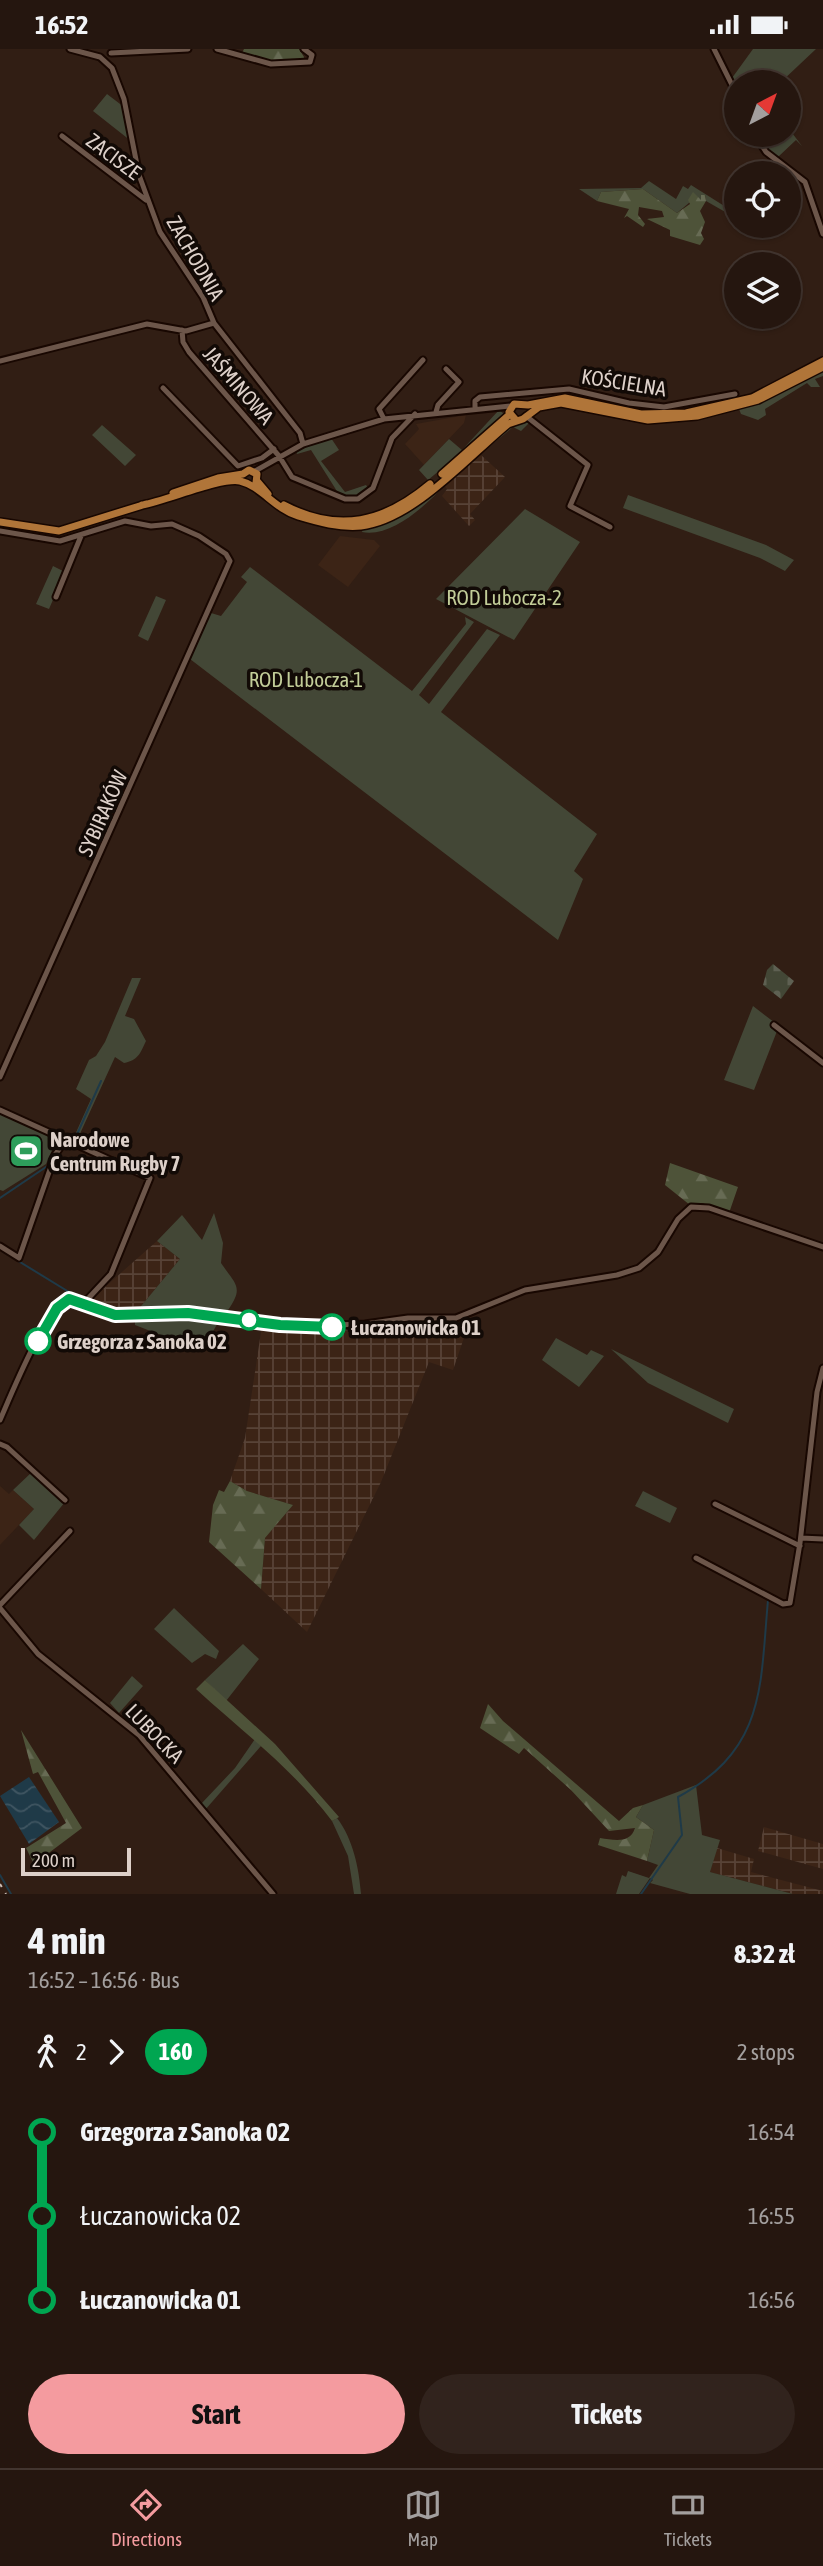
<!DOCTYPE html>
<meta charset="utf-8">
<style>
:root{--surface:#25160f;--page:#31231d;--text:#f1f3f6;--muted:#a39f9e;--line:#42352f;--accent:#f49b9f}
body{margin:0;font-family:"Asap Condensed",sans-serif;background:var(--page);color:var(--text);height:100vh;display:flex;flex-direction:column;font-size:26px;white-space:nowrap}
*{box-sizing:border-box;margin:0}
p{font-size:23px;color:var(--muted)}
.icon{flex:none;width:38px;height:38px;fill:none;stroke:currentColor;stroke-width:2;stroke-linecap:round;stroke-linejoin:round}
.map{position:relative;height:1845px;overflow:hidden}
.side{display:flex;flex-direction:column;background:var(--surface);flex:1}
.side>*{flex:none}
.badge{padding:0 14px;border-radius:23px;font-size:24px;line-height:46px}
.needle{width:46px;rotate:41deg}
.controls{position:absolute;left:724px;top:21px;display:grid;gap:14px}
.controls a{display:grid;place-items:center;width:77px;height:77px;border-radius:50%;background:var(--surface);box-shadow:0 2px 5px #0004,0 0 0 2px var(--line);font-size:35px}
.scale{position:absolute;left:21px;bottom:18px;width:110px;box-sizing:border-box;padding-left:7px;border:4px solid #ddd0c9;border-top:0;font-size:19px;line-height:24px;white-space:nowrap;color:#ddd0c9;-webkit-text-stroke:5px #120a06;paint-order:stroke}
.map>.badge{position:absolute;translate:-50% -50%;box-shadow:0 0 0 4px #fff}
.legs{display:flex;align-items:center;gap:10px;height:77px;padding:0 28px;font-size:23px}
.legs p{margin-inline-start:auto}
.head{display:flex;align-items:center;justify-content:space-between;height:119px;padding:0 28px}
h1{font-size:38px;font-weight:700;line-height:52px}
.primary-button{display:flex;gap:14px;margin-top:auto;padding:14px 28px}
.primary-button a{flex:1;height:80px;border-radius:42px;background:var(--accent);color:#111;font-size:28px;font-weight:700;line-height:80px;text-align:center}
.primary-button a+a{background:var(--page);color:var(--text)}
ul{padding:0 28px;list-style:none}
li{display:flex;align-items:center;gap:24px;height:84px;font-size:26px}
li i{display:grid;place-items:center;width:10px;height:100%;margin:0 9px;background:currentColor}
li i::after{content:'';width:18px;height:18px;margin:-9px;border:5px solid;border-radius:50%;background:var(--surface)}
li p{margin-inline-start:auto}
li:first-child i{background:linear-gradient(#0000 50%,currentColor 0)}
li:last-child i{background:linear-gradient(currentColor 50%,#0000 0)}
.status{display:flex;justify-content:space-between;align-items:center;height:49px;padding:0 35px;background:var(--surface);direction:ltr}
.status svg{height:19px;fill:currentColor}
.tabs{display:flex;justify-content:space-around;align-items:center;height:98px;border-top:2px solid var(--line);background:var(--surface);font-size:19px;color:var(--muted)}
.tabs a{display:grid;justify-items:center;gap:4px}
.tabs .on{color:var(--accent)}
.map>svg:first-child{display:block}
.built{fill:#3c2416}
.industrial{fill:url(#industrial-grid)}
.green{fill:#434736}
.forest{fill:url(#forest-firs)}
.cemetery{fill:url(#cemetery-stones)}
.water{fill:url(#water-waves)}
.lines{fill:none;stroke-linecap:round;stroke-linejoin:round}
.stream{stroke:#1f3a48;stroke-width:2}
.minor-casing{stroke:#180701;stroke-width:9}
.major-casing{stroke:#180701;stroke-width:10}
.minor{stroke:#6c564a;stroke-width:5}
.major{stroke:#b07539;stroke-width:7}
.rail{stroke:#cabcb5;stroke-width:2;stroke-dasharray:3.5 7;stroke-linecap:butt}
.line-1-casing{stroke:#fff;stroke-width:16}
.line-1{stroke:#00a651;stroke-width:10}
.stop-1-dot{fill:#fff;stroke:#00a651;stroke-width:3.5}
.labels{text-anchor:middle;dominant-baseline:central;stroke-width:7;stroke-linejoin:round;paint-order:stroke}
.street-label{font-size:21px;fill:#ddd0c9;stroke:#120a06}
.park-label{font-size:21px;fill:#c2cd98;stroke:#120a06}
.poi-label{font-size:21px;font-weight:bold;fill:#ddd0c9;stroke:#120a06;text-anchor:start}
.stop-label{font-size:21px;font-weight:bold;fill:#ddd0c9;stroke:#120a06;text-anchor:start}
</style>
<div class="status"><b>16:52</b><svg viewBox="0 0 49 12"><path d="M0 12V9h3v3zM5 12V6h3v6zM10 12V3h3v9zM15 12V0h3v12zM26 1h20v11H26zM47 4h2v5h-2z"/></svg></div>
<div class="map">
<svg width="823" height="1845" viewBox="0 0 823 1845">
<defs>
<pattern id="industrial-grid" width="8" height="8" patternUnits="userSpaceOnUse" patternTransform="scale(1.75)"><rect width="8" height="8" fill="#3c2416"/><path d="M0 4h8M4 0v8" fill="none" stroke="#584337"/></pattern>
<pattern id="forest-firs" width="22" height="20" patternUnits="userSpaceOnUse" patternTransform="scale(1.75)"><rect width="22" height="20" fill="#4e5339"/><path d="M5 1l3.5 6h-7zM16 11l3.5 6h-7z" fill="#676b54"/></pattern>
<pattern id="cemetery-stones" width="16" height="16" patternUnits="userSpaceOnUse" patternTransform="scale(1.75)"><rect width="16" height="16" fill="#434736"/><path d="M2 7V4a2 2 0 0 1 4 0v3zM10 15v-3a2 2 0 0 1 4 0v3z" fill="#5e6052"/></pattern>
<pattern id="water-waves" width="16" height="10" patternUnits="userSpaceOnUse" patternTransform="scale(1.75)"><rect width="16" height="10" fill="#1f3a48"/><path d="M0 5q4-4 8 0t8 0" fill="none" stroke="#3f5561"/></pattern>
</defs>
<rect width="100%" height="100%" fill="#311e14"/>
<path class="built" d="M466 366 464 374 424 416 405 395 419 380 416 375Z
M340 487 374 491 380 497 348 538 318 516Z
M0 1437 9 1445 13 1441 34 1460 0 1496Z"/>
<path class="industrial" d="M481 406 505 428 470 465 475 471 469 477 442 447 447 440 444 436Z
M157 1192 180 1210 137 1262 88 1253Z
M471 1268 453 1321 429 1313 381 1433 307 1583 261 1540 265 1489 293 1456 247 1442 230 1432 245 1389 261 1283 258 1274 281 1281 333 1283 398 1276 412 1282 440 1285 446 1272Z
M764 1778 823 1795V1820L758 1802Z
M717 1799 754 1810 751 1823 823 1842V1845H793L710 1823Z"/>
<path class="green" d="M753 0H816L781 33H737V38L732 29Z
M107 45 124 58 131 92 93 62Z
M789 80 802 97 796 91 778 108 766 101 757 86H789Z
M649 132 676 150 683 137 688 140 691 136 737 165 734 168 706 152 705 146 702 152 696 148 677 164 643 140 601 143 597 152 579 140 641 139Z
M823 321V327L815 330 820 338H811L807 334 765 360 766 366 758 371 741 365 739 360 761 354Z
M499 361 504 365 500 371 428 431 419 421 449 390 462 401Z
M530 373 521 382 513 378C492 396 466 413 447 434 428 454 393 489 362 483L363 479 393 471 411 461 513 375Z
M102 376 136 406 125 417 92 386Z
M331 389 339 401 321 412 345 443 366 436 369 440C360 447 352 451 340 447L311 401 297 405 296 402Z
M628 446 766 496 794 511 785 522 760 509 623 459Z
M525 460 580 493 514 591 436 550Z
M53 517 65 523 49 560 36 555Z
M250 518 412 642 466 575 465 568 474 573 419 646 429 655 487 580 500 586 441 663 597 785 574 822 583 830 558 891 190 610 211 564 221 567 247 533 241 528Z
M156 547 166 551 148 592 138 587Z
M132 929H141L125 967 134 970 146 992C140 1005 138 1011 124 1014L115 1008 78 1089 85 1098 68 1090 74 1088 91 1050 76 1040 89 1011 96 1007 105 993Z
M753 957 779 977 754 1041 724 1031Z
M0 1063 57 1090 46 1115 3 1142 0 1141Z
M214 1164 223 1194 221 1214C236 1236 244 1238 228 1261L230 1266 137 1262 180 1210 157 1192 182 1166 202 1191Z
M180 1267 220 1270 202 1302 135 1276V1268Z
M556 1289 587 1306 591 1301 604 1307 579 1338 542 1311Z
M611 1300 734 1360 728 1374 648 1334Z
M32 1423 65 1453 34 1491 19 1476 34 1460 13 1441Z
M643 1442 677 1459 670 1474 635 1457Z
M174 1559 219 1602 216 1610 205 1605 192 1614 154 1580Z
M243 1595 259 1610 226 1652 205 1631Z
M132 1627 143 1637 119 1664 110 1654Z
M255 1690 261 1697 205 1761 201 1755 235 1719Z
M696 1736 702 1786 720 1791 710 1823 793 1845H690L650 1834 653 1831 650 1829 639 1845H616L622 1826 626 1828 628 1822 649 1829 658 1816 647 1812 654 1781 636 1768 643 1756Z
M337 1769C353 1790 359 1819 361 1845H354L348 1807 332 1772Z"/>
<path class="forest" d="M244 0H299L304 8 303 11 270 13 242 4Z
M643 140 677 164 690 155 688 151 693 143 701 151V146H705L706 152 700 162 705 173 701 184 704 190 700 196 670 187V181L647 170 664 168 662 162 639 158 638 166 645 175 643 178 627 167 624 169 629 160 597 152 601 143Z
M670 1114 738 1138 729 1164 702 1154 690 1156 665 1136Z
M230 1432 247 1442 293 1456 265 1489 261 1540 209 1493 213 1456 219 1441 224 1443Z
M205 1631 275 1695 339 1768 332 1772C294 1721 243 1683 196 1640Z
M488 1655 503 1672 619 1772 633 1759 643 1756 636 1768 654 1781 647 1812 598 1796 600 1789C614 1791 630 1795 635 1779L609 1782 571 1741 524 1699 519 1705 480 1679Z
M21 1681 82 1779 34 1815 26 1799 66 1774 38 1723 33 1725Z"/>
<path class="cemetery" d="M773 915 794 932 781 950 763 936 767 921Z"/>
<path class="water" d="M29 1728 59 1773 29 1795 0 1747Z"/>
<g class="lines">
<path class="stream" d="M440 367 461 365
M74 1092 101 1032
M0 1149 49 1116
M2 1202 82 1251
M0 1826 11 1845
M641 1845 682 1786 678 1748C766 1700 760 1639 768 1551"/>
<g class="minor-casing">
<path id="minor" d="M70 0 100 8 112 19 124 50 139 126 160 183 203 248 214 274 300 384 303 395
M217 0 271 15 310 13 312 6 304 0
M714 0 737 46
M111 4 188 0
M755 86 766 103 805 133 823 185
M62 87 146 151
M182 281 183 293 189 303 279 407 292 428 345 450H358L373 439 392 389 415 365
M0 312 147 275 186 282 214 274
M163 339 238 417 262 409 274 400
M475 360V352L480 348 569 340 629 354 664 358 735 345
M436 363 438 356 459 333 446 320
M526 367 588 416 570 457 610 478
M384 370 379 360 423 311
M255 422 303 395 384 370 511 357
M0 482 60 492 125 472 151 477 172 475 199 487 226 505 230 512 0 1028
M56 548 81 487
M774 976 823 1014
M0 1061 150 1129 111 1225 83 1255
M0 1197 19 1209 55 1106 66 1090
M0 1371C11 1346 45 1262 67 1250L115 1266 188 1264 301 1277 365 1275 408 1269H456L525 1241 617 1226 639 1219 658 1203 678 1170 691 1158 709 1159 823 1198
M0 1395 7 1398 65 1451
M715 1455 800 1497
M801 1489 823 1490
M696 1509 783 1555 790 1554 800 1494 817 1343 823 1319
M0 1556 70 1482
M0 1559 38 1605 139 1686 273 1845"/>
</g>
<g class="major-casing">
<path id="major" d="M515 370 509 363 514 355 528 356 565 349 641 365 686 364 752 349 823 312
M442 425 510 365
M257 432 268 445
M173 444 218 429 243 425 249 421 257 425 256 434
M142 456C166 452 221 428 240 432 261 437 275 460 298 467 318 473 340 479 361 477 413 471 468 408 508 375L523 370 539 358 561 354 648 371 697 367 758 351 823 318
M284 456C339 485 385 473 430 435
M0 473 59 482 146 455"/>
</g>
<use href="#minor" class="minor"/>
<use href="#major" class="major"/>
<path class="rail" d="M0 1835 6 1845"/>
</g>
<g class="lines">
<g class="line-1-casing">
<path id="line-1" d="M38 1292 57 1259 69 1250 115 1266 188 1264 280 1276 332 1278"/>
</g>
<use href="#line-1" class="line-1"/>
</g>
<defs>
<g id="stadium-square" transform="scale(1.75)"><rect x="-9" y="-9" width="18" height="18" rx="4" fill="#2e9e5b" stroke="#120a06"/><path d="M0-5a6.5 5 0 1 0 0 10a6.5 5 0 1 0 0-10ZM-3.5-1.8h7v3.6h-7Z" fill="#fff"/></g>
</defs>
<g fill-rule="evenodd">
<use href="#stadium-square" x="26" y="1102"/>
</g>
<g class="stop-1-dot">
<circle cx="249" cy="1271" r="9"/>
<circle cx="332" cy="1278" r="12"/>
<circle cx="38" cy="1292" r="12"/>
</g>
<g class="labels">
<g class="street-label">
<text transform="translate(114 107) rotate(37)">ZACISZE</text>
<text transform="translate(196 209) rotate(60)">ZACHODNIA</text>
<text transform="translate(624 333) rotate(9)">KOŚCIELNA</text>
<text transform="translate(239 336) rotate(49)">JAŚMINOWA</text>
<text transform="translate(102 764) rotate(-66)">SYBIRAKÓW</text>
<text transform="translate(155 1684) rotate(46)">LUBOCKA</text>
</g>
<g class="park-label">
<text x="504" y="548">ROD Lubocza-2</text>
<text x="306" y="630">ROD Lubocza-1</text>
</g>
<g class="poi-label">
<text x="50" y="1090">Narodowe<tspan x="50" dy="24">Centrum Rugby 7</tspan></text>
</g>
<g class="stop-label">
<text x="351" y="1278">Łuczanowicka 01</text>
<text x="57" y="1292">Grzegorza z Sanoka 02</text>
</g>
</g>
</svg>
<div class="controls">
<a><svg class="needle" viewBox="-14 -14 28 28"><path d="M0-13l5 13h-10z" fill="#e53935"/><path d="M0 13l5-13h-10z" fill="#a39f9e"/></svg></a>
<a><svg class="icon" aria-label="locate" viewBox="0 0 24 24"><circle cx="12" cy="12" r="6"/><path d="M12 2v4M12 18v4M2 12h4M18 12h4"/></svg></a>
<a><svg class="icon" aria-label="layers" viewBox="0 0 24 24"><path d="M12 4l9 5-9 5-9-5zM3 14l9 5 9-5"/></svg></a>
</div>
<div class="scale">200 m</div>
</div>
<section class="side">
<div class="head"><div><h1>4 min</h1><p>16:52 – 16:56 · Bus</p></div><b>8.32 zł</b></div>
<div class="legs"><svg class="icon" aria-label="walk" viewBox="0 0 24 24"><circle cx="13" cy="4" r="2"/><path d="M13 8l-2 6 4 7M11 14l-3 7M7 12l3-4h3l4 4"/></svg>2<svg class="icon" aria-label="forward" viewBox="0 0 24 24"><path d="M9 5l7 7-7 7"/></svg><b class="badge" style="background:#00a651;color:#fff">160</b><p>2 stops</p></div>
<ul>
<li><i style="color:#00a651"></i><b>Grzegorza z Sanoka 02</b><p>16:54</p></li>
<li><i style="color:#00a651"></i><span>Łuczanowicka 02</span><p>16:55</p></li>
<li><i style="color:#00a651"></i><b>Łuczanowicka 01</b><p>16:56</p></li>
</ul>
<div class="primary-button"><a>Start</a><a>Tickets</a></div>
</section>
<nav class="tabs">
<a class="on"><svg class="icon" aria-label="directions" viewBox="0 0 24 24"><path d="M12 3l9 9-9 9-9-9zM9 14v-3h6M13 9l2 2-2 2"/></svg>Directions</a>
<a><svg class="icon" aria-label="map" viewBox="0 0 24 24"><path d="M3 6l6-2 6 2 6-2v14l-6 2-6-2-6 2zM9 4v14M15 6v14"/></svg>Map</a>
<a><svg class="icon" aria-label="tickets" viewBox="0 0 24 24"><path d="M3 7h18v10H3zM15 7v10"/></svg>Tickets</a>
</nav>
